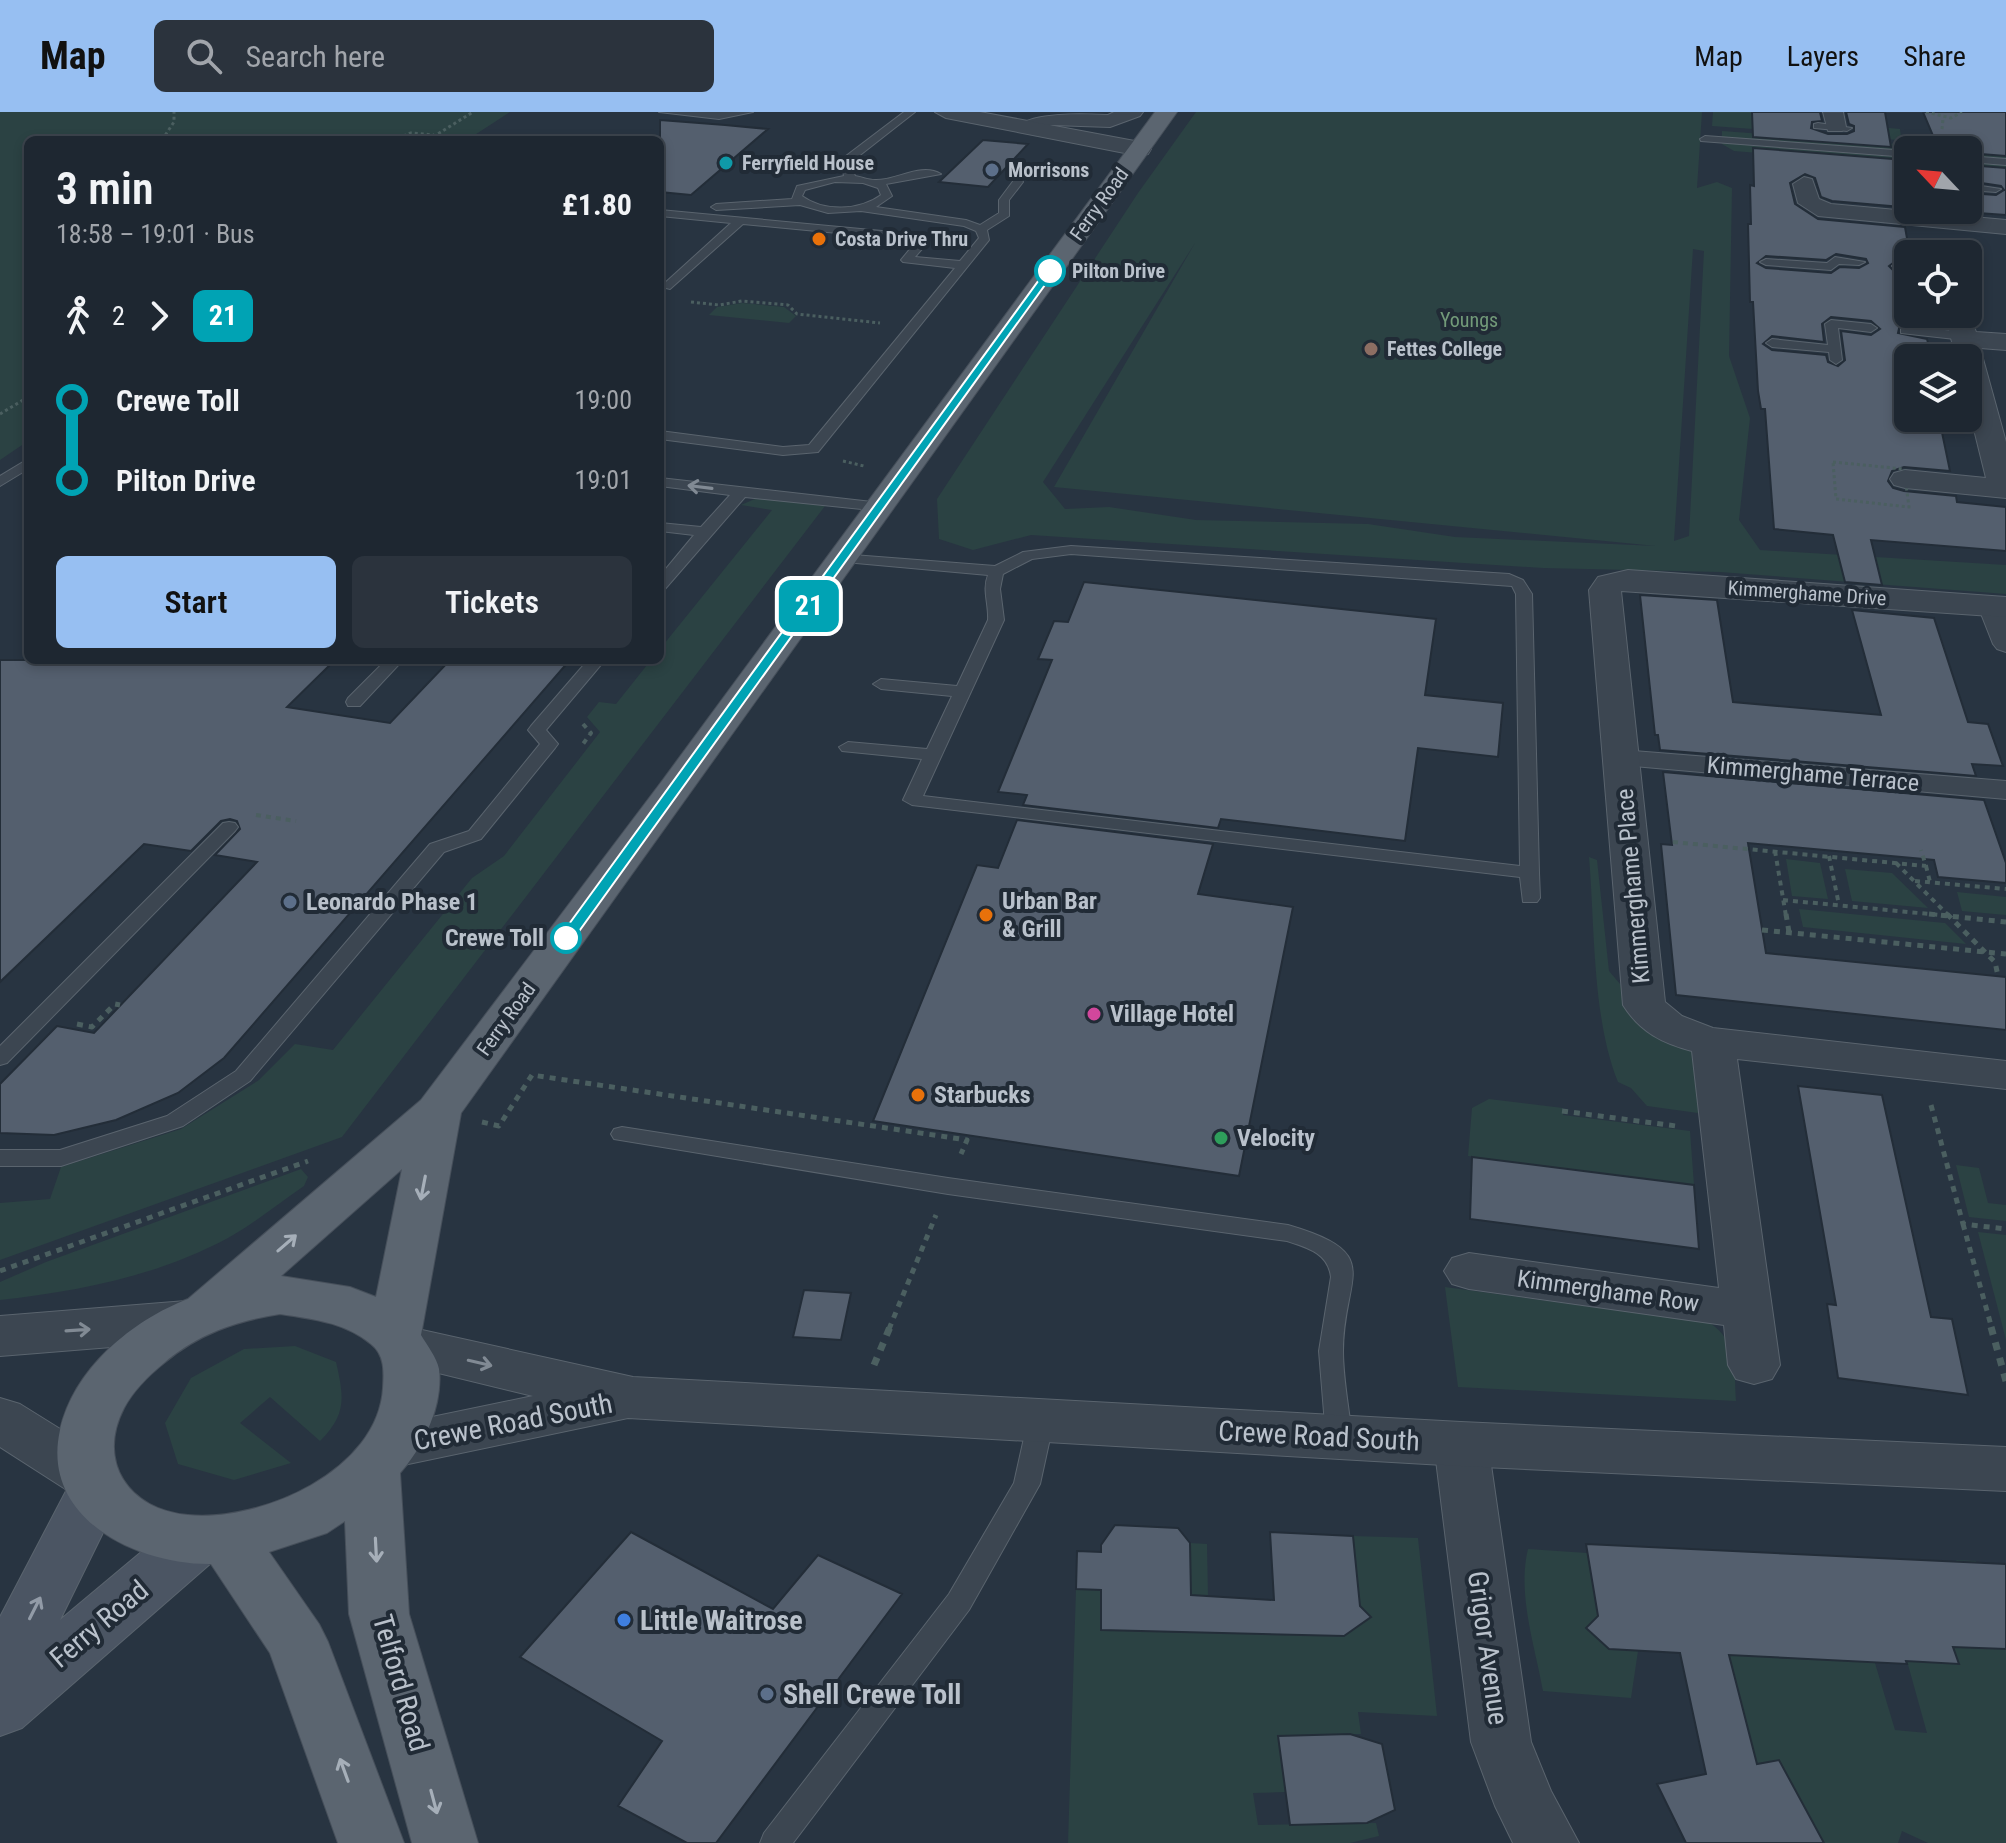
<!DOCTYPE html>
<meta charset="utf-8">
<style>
:root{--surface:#1e2731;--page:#2b333d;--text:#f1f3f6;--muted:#a1a5ab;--line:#3c444d;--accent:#97bff2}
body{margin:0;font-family:"Roboto Condensed",sans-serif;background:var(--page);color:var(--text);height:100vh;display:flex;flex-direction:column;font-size:30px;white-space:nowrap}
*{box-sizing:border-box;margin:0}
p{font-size:26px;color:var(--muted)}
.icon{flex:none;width:44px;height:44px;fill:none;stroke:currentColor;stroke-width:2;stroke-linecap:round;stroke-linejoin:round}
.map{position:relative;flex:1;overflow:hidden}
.details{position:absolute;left:24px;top:24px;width:640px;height:528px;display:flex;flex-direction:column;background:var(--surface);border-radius:12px;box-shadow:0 4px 12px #0003,0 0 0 2px var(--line)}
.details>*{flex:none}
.badge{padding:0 16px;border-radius:12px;font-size:28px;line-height:52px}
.needle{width:52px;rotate:296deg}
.fabs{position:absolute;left:1894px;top:24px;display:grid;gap:16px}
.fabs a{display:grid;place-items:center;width:88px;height:88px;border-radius:12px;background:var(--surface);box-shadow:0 4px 12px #0003,0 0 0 2px var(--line);font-size:40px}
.map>.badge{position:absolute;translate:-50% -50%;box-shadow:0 0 0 4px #fff}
.legs{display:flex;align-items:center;gap:12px;height:88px;padding:0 32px;font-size:26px}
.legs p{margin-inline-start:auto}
.head{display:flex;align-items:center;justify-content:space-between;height:136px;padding:0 32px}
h1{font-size:44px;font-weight:600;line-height:60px}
.primary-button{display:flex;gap:16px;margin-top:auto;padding:16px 32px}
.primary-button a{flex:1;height:92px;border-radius:12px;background:var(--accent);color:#111;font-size:32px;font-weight:600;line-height:92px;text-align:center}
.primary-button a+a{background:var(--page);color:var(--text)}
ul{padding:0 32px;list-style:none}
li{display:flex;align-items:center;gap:28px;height:80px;font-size:30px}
li i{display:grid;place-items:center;width:12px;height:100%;margin:0 10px;background:currentColor}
li i::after{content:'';width:20px;height:20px;margin:-10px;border:6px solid;border-radius:50%;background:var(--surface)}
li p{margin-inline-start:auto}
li:first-child i{background:linear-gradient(#0000 50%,currentColor 0)}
li:last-child i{background:linear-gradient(currentColor 50%,#0000 0)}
header{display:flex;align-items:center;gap:48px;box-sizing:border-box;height:112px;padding:0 40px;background:var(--accent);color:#111}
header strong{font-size:38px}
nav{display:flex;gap:44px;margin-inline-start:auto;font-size:28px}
.search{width:560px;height:72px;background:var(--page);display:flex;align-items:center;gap:20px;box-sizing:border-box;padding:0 28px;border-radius:12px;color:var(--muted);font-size:30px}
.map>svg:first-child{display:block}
.green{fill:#2b4243;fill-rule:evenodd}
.building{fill:#545f6e;stroke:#232d38;stroke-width:2;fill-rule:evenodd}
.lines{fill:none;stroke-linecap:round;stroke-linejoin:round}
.service-casing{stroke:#5a646e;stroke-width:2}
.pedestrian-casing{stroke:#5a646e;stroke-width:2}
.minor-casing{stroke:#5a646e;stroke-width:2}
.tertiary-casing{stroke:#5a646e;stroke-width:2}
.secondary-casing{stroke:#5a646e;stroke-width:2}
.primary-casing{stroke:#464f5a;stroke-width:2}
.path-far3{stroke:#4b5f60;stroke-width:3;stroke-dasharray:3 3;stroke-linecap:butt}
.path-far2{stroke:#4b5f60;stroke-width:4;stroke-dasharray:5 5;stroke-linecap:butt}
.path-far1{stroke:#4b5f60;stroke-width:5;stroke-dasharray:6 6;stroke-linecap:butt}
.path{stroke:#4b5f60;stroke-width:7;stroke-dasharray:8 8;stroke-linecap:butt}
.service{fill:#3c4651;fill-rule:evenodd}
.pedestrian{fill:#3c4651;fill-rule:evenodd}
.minor{fill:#3c4651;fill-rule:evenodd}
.tertiary{fill:#3c4651;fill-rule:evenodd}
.secondary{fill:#4b5563;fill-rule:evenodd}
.primary{fill:#5b6570;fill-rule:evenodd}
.oneway{stroke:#818a94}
.oneway2{stroke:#a6afb9}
.oneway3{stroke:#929ba7}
.line-1{fill:#00a3b4;stroke:#fff;stroke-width:2}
.culture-dot{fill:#0f9aa8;stroke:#212b36;stroke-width:3}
.service-dot{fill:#5c6f8a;stroke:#212b36;stroke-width:3}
.food-dot{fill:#e8710a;stroke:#212b36;stroke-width:3}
.stop-1-dot{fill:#fff;stroke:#00a3b4;stroke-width:4}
.education-dot{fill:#8d6e63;stroke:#212b36;stroke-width:3}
.hotel-dot{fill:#d1479c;stroke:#212b36;stroke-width:3}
.leisure-dot{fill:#2e9e5b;stroke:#212b36;stroke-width:3}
.shop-dot{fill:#3f7fe0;stroke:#212b36;stroke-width:3}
.labels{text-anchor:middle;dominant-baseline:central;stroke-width:8;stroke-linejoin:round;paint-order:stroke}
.far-poi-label{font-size:20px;font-weight:bold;fill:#b9c1cb;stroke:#212b36;text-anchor:start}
.far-street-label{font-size:20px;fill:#b9c1cb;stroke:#212b36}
.far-stop-label{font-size:20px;font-weight:bold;fill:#b9c1cb;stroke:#212b36;text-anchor:start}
.far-park-label{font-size:20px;fill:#729a79;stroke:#212b36}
.street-label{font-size:24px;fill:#b9c1cb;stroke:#212b36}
.poi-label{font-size:24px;font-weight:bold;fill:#b9c1cb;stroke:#212b36;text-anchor:start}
.stop-label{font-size:24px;font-weight:bold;fill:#b9c1cb;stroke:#212b36;text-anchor:end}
.near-street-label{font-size:28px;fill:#b9c1cb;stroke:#212b36}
.near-poi-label{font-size:28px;font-weight:bold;fill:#b9c1cb;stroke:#212b36;text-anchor:start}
</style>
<header>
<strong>Map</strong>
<div class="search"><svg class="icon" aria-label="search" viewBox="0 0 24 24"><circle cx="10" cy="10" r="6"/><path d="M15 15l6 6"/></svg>Search here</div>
<nav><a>Map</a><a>Layers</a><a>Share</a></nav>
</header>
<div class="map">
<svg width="2006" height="1731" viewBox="0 0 2006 1731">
<rect width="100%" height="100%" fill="#283441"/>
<path class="green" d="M0 0H510L467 28H28V329L0 348Z
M1196 0H1702L1697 76 1717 70 1732 76 1729 244 1750 306 1739 408 1760 438 2006 453V482L1720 460 1543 456 1031 423 973 438 939 427 937 387 1138 81ZM1195 131 1054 375 1656 434 1455 425 1368 412 1196 408 1109 395 1065 397 1043 370ZM1693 137 1704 139 1689 424 1674 429Z
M1713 0H1752L1794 19 1868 24 1867 14 1900 17 1901 25 2006 36 1712 14Z
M1722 19 2006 40V61L1968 58V38H1908V53L1734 39 1722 32Z
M742 191 784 195 796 204 789 211 709 203 717 195Z
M757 386 825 394 342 1025 0 1148V1091L50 1087 61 1055 181 1017 259 968 295 932 333 938 472 766 504 744 600 620 587 605 599 590 616 592 651 548H660V537L772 398 741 393Z
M1589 745 1597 748 1609 859 1671 932 1697 941 1705 1002 1647 994 1631 976 1618 970C1592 906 1595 815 1589 745Z
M1786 747 1820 751 1828 787 1792 784Z
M1845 757 1892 761 1928 796 1852 789Z
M1957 780 2006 785V803L1962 799Z
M1799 797 1945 811 1966 832 1803 815Z
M1489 987 1563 996V1003L1690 1019 1694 1073 1468 1044 1472 996Z
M1956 1053 1979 1056 1988 1091 2006 1093V1109L1969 1105Z
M301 1057 308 1065 304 1074C279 1091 255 1111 228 1126 157 1164 80 1179 0 1188V1170L46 1150Z
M1978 1120 2006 1123V1228Z
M1445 1175 1710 1211C1738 1230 1734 1258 1736 1289L1458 1275Z
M295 1234 336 1250C344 1285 347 1302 320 1329L270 1285 240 1311 291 1351 234 1368 178 1352 165 1311 191 1266 244 1237Z
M1353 1424 1418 1426 1437 1604 1358 1600 1361 1622 1279 1624 1286 1680 1253 1681 1258 1713 1376 1711 1379 1724 1350 1731H1068L1076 1477 1101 1478V1518L1191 1521 1190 1431 1207 1432 1208 1485 1248 1486 1250 1520 1360 1495Z
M1528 1437 1587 1441 1598 1504 1586 1516 1603 1531 1613 1521 1638 1539 1631 1586 1543 1579C1535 1534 1517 1482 1528 1437Z
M1820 1443 1843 1444 1895 1618 1927 1621 1907 1549 1958 1551 1953 1535 1986 1536 1956 1448 1976 1449 2006 1528V1731H1928L1902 1719 1898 1731H1800L1779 1649 1757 1652 1729 1543 1813 1548 1844 1533Z"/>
<path class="building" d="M1752 0H1820L1822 9 1812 10 1811 16 1828 22H1847L1854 19V14L1849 12 1846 0H1885L1891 35 1753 25Z
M1923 0H2006V44L1968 41V38H1939Z
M660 8 725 13 768 17 691 83 660 80Z
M983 28 1028 32 988 75 939 70Z
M1753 36 1893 47 1902 95 1832 89 1821 85 1815 66 1805 62 1790 71 1795 92 1818 107 1905 115 1908 132 1902 133 1905 149 1897 148 1889 154 1894 159 1908 161V202H1918L1924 213 1900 212 1898 221 1927 227 1932 246H1908V306H1939L1950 359 1904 355 1892 359 1888 369 1893 376 1904 379 1956 384 1957 390 2006 395V439L1871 428 1882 473 1845 470 1833 423 1774 417 1765 297H1761L1758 279 1753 190H1750L1748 112H1751L1750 73 1754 74ZM1836 142 1866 147 1868 151 1859 156 1840 155 1831 161 1766 156 1757 151 1766 144 1826 148ZM1831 205 1871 209 1880 217 1871 223 1841 219 1845 248 1838 254 1828 250 1826 243 1772 238 1763 232 1772 224 1824 230 1822 212Z
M1968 53 2006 56V103L1964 100 1968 98V81L1996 83 2004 78 2001 74 1968 69Z
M1084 470 1436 507 1425 583 1503 591 1498 645 1418 636 1405 729 1221 707 1218 716 1023 693 1027 683 998 680 1052 548 1038 547 1054 509 1068 510Z
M1640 483 1717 488 1733 590 1881 603 1852 498 1934 506 1968 610 1988 612 2003 654 1972 652 1976 664 1660 638 1658 623H1655Z
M0 548H335L287 595 390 611 450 548H570L224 946 178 981 116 1008 54 1023 0 1021V972L57 914 94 921 257 750 215 743 240 717 237 709 230 707 221 709 191 739 144 732 0 870Z
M1663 660 1984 688 2006 751V771L1938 765 1934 748 1748 731 1766 841 2006 865V918L1676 883 1661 732 1672 733Z
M1017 708 1213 732 1198 782 1293 795 1239 1064 873 1009 977 753 998 756Z
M1798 974 1882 983 1931 1205 1952 1207 1968 1283 1838 1266 1827 1192 1836 1193Z
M1472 1045 1694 1073 1699 1137 1470 1107Z
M804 1178 851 1181 841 1228 793 1225Z
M1115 1413 1178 1416 1190 1431 1191 1483 1274 1488 1270 1420 1353 1424 1360 1494 1371 1505 1344 1524 1101 1518V1478L1076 1477 1077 1439 1101 1440V1433Z
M631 1420 773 1497 818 1443 902 1482 716 1731H687L618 1694 662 1629 520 1545Z
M1586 1432 2006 1452V1537L1953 1535 1959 1552 1906 1549 1907 1552 1729 1543 1757 1652 1779 1648 1824 1731H1686L1657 1672 1706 1662 1680 1541 1609 1537 1586 1516 1598 1504Z
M1350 1622 1382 1632 1395 1698 1367 1711 1290 1713 1278 1624Z"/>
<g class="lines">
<g class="service-casing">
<path id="service" d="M659 0H753L719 7Z
M904 0H915L855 47 852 55 855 64C862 65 868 68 875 68 896 69 921 50 941 62L886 72 892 84 876 95 966 108 980 113 999 101V88L1014 68H1022L1023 70 1009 88V104L987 118 989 128 818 340 783 343 660 327V319L783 335 809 333 955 156 903 150 901 148 915 131 911 128 743 112 670 177 666 176V170L731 111 660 104V98L914 122 928 130 915 145 960 149 979 126 976 119 964 114 861 99 828 101 800 93 716 98 711 95 716 92 792 87 797 74 844 64 842 55 846 44ZM835 70 863 71 878 76 881 83C859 99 824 100 802 84L805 78Z
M1818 11 1852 16 1847 19 1814 16V12Z
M1705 24 1908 39V45L1701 29 1700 27Z
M1968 44 2006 47V53L1968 50Z
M1968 72 2001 77 1996 80 1968 78Z
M1835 145 1865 150 1859 153 1839 152 1831 158 1766 153 1760 150 1766 147 1827 151Z
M1898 151 1908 152V158L1894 156 1892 154Z
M1831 208 1871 212 1877 216 1871 220 1838 216 1842 248 1836 252 1830 248 1829 240 1772 235 1766 231 1772 227 1828 233 1825 212Z
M1905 214 1964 220 1970 224 1964 228 1901 221V215Z
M28 347V357L0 374V364Z
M660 366 881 391 888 395 881 399 745 385 665 477 660 479V464L694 423 660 419V411L701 415 730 383 660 374Z
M1071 434 1509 462 1523 468 1532 482 1539 761 1540 786 1537 790H1523L1520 765 912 693 903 688 922 647 842 639 839 635 848 630 927 637 952 584 881 577 873 572 881 567 957 574 988 508C989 492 982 478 988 463L845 450 837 445 840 442 995 454 1023 440ZM1071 442 1512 474 1516 482 1520 754 923 684 1004 508 1000 477 1003 462 1032 447Z
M386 548H403L360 594H348L346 590 348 586Z
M588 548H605L546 618 558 632 555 636 481 727 444 740 250 969 183 1014 61 1054H0V1038H60L167 1004 236 959 430 732 469 719 540 632 528 618 531 614Z
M229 710 235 711 238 715 235 719 7 951 0 953V934L223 711Z
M622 1015 948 1066 1288 1113C1387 1142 1343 1163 1343 1239 1343 1267 1349 1296 1352 1325L1348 1332 1339 1335 1330 1332 1326 1325 1319 1239 1331 1165C1328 1141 1308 1136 1287 1129L948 1082 614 1027 611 1022 614 1017Z
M1041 1298 1050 1301 1054 1308 1040 1372 969 1498 793 1731H760L764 1721 949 1482 1014 1371 1028 1308 1032 1301Z"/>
</g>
<g class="pedestrian-casing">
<path id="pedestrian" d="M1991 486 2000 489 2006 500V540L1997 537 1993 532 1978 494 1982 489Z
M1621 638 2006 669V687L1611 652 1607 646 1611 640Z"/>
</g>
<g class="minor-casing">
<path id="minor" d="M1114 0H1143L1140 4 1110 15 1052 13 1028 20 1017 14C1036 0 1082 2 1108 3Z
M1823 0H1843L1846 15 1842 19H1828Z
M1804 65 1812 67 1819 87 1831 92 2006 108V122L1818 104 1798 91 1793 72Z
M1968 198 1976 220 2006 222V238L1980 236 2006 330V386L1905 376 1894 373 1890 367 1894 361 1905 358 1986 366 1968 293V246H1956L1945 202H1968Z
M1628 458 2006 485V505L1621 479 1665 890 1682 904 1713 916 2006 949V977L1737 947 1780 1253 1772 1267 1754 1272 1736 1267 1728 1253 1724 1213 1469 1177 1452 1172 1444 1159 1452 1146 1469 1141 1719 1176 1692 939C1662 931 1640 920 1623 893L1589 478 1598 465Z
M1461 1311 1480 1317 1488 1332 1531 1630 1551 1679 1579 1731H1513L1495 1694 1471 1630 1434 1332 1442 1317Z"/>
</g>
<g class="tertiary-casing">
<path id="tertiary" d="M935 0H980L1140 30 1148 32 1151 37 1148 42 1140 44 946 6Z
M186 1189 205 1195 212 1209 205 1223 186 1229 0 1244V1204Z
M404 1214 633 1265 1461 1310 2006 1335V1379L1461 1354 628 1306 394 1355 374 1349 366 1333 374 1317 533 1284 385 1248 377 1234 385 1220Z
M0 1286 20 1292 110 1348 118 1364 110 1380 90 1387 70 1380 0 1335Z"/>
</g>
<g class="secondary-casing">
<path id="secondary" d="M96 1353 116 1360 125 1376 60 1508 176 1411 197 1404 218 1411 226 1428 218 1445 22 1616 0 1624V1505L76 1360Z"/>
</g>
<g class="primary-casing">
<path id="primary" d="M1155 0H1177L461 1001 421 1223C427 1233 437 1246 439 1257 443 1293 424 1335 400 1361L409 1502 478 1731H412L349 1502 345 1409 327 1421 269 1440 319 1512 328 1530 404 1731H338L270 1541 211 1452C138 1453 40 1407 60 1318 74 1257 132 1208 188 1187L421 988 662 669ZM402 1057 376 1185 350 1175 281 1164ZM280 1202C313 1207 344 1210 371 1232 385 1243 384 1260 383 1276 378 1359 261 1410 188 1403 129 1398 96 1350 124 1296 133 1279 149 1263 164 1251 198 1222 236 1209 280 1202Z"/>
</g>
<path class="path-far3" d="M1926 0 1951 6 1962 0
M1942 17 1943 6
M162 28 174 10V0
M392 28 411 21 434 23
M428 28 473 0
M691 190 719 193 742 189 788 193 797 202 880 211
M0 302 28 285
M843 349 864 354
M1833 350 1904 357 1909 395 1836 387Z"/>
<path class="path-far2" d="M583 612 591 621 583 632
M256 703 296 709
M1673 730 1926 754 1921 738
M1775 739 1786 804
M1829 744 1839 793
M1896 751 1949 804
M1926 754 1930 770
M1915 769 2006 777
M1783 788 1950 804"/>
<path class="path-far1" d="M1786 802 1789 820
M1929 802 2006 810
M1947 802 1995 850 1998 864
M1762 818 2006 842
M77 912 92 915 115 892 120 893
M1931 993 1963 1112 2006 1117
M1562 999 1676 1014
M482 1010 499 1014 532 963 967 1028 961 1042
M1963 1112 1992 1217
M0 1159 308 1049
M889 1217 936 1103"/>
<path class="path" d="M1991 1215 2006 1269
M874 1253 890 1215"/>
<use href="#service" class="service"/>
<use href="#pedestrian" class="pedestrian"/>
<use href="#minor" class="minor"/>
<use href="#tertiary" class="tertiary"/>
<use href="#secondary" class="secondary"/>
<use href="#primary" class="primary"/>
</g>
<defs><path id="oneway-shaft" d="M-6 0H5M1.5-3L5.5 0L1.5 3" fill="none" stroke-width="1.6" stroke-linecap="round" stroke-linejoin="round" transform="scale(2)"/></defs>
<g class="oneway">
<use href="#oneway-shaft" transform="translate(700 375) rotate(-173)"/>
<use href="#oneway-shaft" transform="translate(78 1218) rotate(-4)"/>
<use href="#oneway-shaft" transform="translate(480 1251) rotate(13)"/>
</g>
<g class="oneway2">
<use href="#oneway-shaft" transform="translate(423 1076) rotate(101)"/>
<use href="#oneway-shaft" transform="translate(287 1131) rotate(-41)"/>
<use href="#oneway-shaft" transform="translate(376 1438) rotate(87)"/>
<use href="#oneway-shaft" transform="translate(344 1658) rotate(-110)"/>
<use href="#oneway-shaft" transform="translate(434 1690) rotate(75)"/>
</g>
<use class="oneway3" href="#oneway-shaft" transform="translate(35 1496) rotate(-63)"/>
<path class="line-1" d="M1047 157 1055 159 572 829H561V823Z"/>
<circle class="culture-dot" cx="726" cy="51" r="8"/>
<g class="service-dot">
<circle cx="992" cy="58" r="8"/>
<circle cx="290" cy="790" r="8"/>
<circle cx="767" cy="1582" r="8"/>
</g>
<g class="food-dot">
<circle cx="819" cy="127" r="8"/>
<circle cx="986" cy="803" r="8"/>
<circle cx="918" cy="983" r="8"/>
</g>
<g class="stop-1-dot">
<circle cx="1050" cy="159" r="14"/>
<circle cx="566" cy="826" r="14"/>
</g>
<circle class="education-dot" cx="1371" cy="237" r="8"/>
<circle class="hotel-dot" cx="1094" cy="902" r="8"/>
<circle class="leisure-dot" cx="1221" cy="1026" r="8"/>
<circle class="shop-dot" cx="624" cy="1508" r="8"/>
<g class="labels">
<g class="far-poi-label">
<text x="742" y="51">Ferryfield House</text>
<text x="1008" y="58">Morrisons</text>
<text x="835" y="127">Costa Drive Thru</text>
<text x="1387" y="237">Fettes College</text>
</g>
<g class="far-street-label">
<text transform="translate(1099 92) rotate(-54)">Ferry Road</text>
<text transform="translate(1807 481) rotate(4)">Kimmerghame Drive</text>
<text transform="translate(506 907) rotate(-54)">Ferry Road</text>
</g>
<g class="far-stop-label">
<text x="1072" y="159">Pilton Drive</text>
</g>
<g class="far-park-label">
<text x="1469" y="208">Youngs</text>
</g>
<g class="street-label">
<text transform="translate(1813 662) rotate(5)">Kimmerghame Terrace</text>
<text transform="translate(1633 774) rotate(-95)">Kimmerghame Place</text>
<text transform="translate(1608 1179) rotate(8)">Kimmerghame Row</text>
</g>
<g class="poi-label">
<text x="1002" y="789">Urban Bar<tspan x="1002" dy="28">&amp; Grill</tspan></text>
<text x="306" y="790">Leonardo Phase 1</text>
<text x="1110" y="902">Village Hotel</text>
<text x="934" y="983">Starbucks</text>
<text x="1237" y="1026">Velocity</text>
</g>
<g class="stop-label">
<text x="544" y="826">Crewe Toll</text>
</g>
<g class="near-street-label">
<text transform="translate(513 1310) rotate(-11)">Crewe Road South</text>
<text transform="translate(1319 1324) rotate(3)">Crewe Road South</text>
<text transform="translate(99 1512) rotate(-40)">Ferry Road</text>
<text transform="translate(1488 1536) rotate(82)">Grigor Avenue</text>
<text transform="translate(401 1571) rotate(74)">Telford Road</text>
</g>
<g class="near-poi-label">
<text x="640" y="1508">Little Waitrose</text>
<text x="783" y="1582">Shell Crewe Toll</text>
</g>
</g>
</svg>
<div class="fabs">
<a><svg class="needle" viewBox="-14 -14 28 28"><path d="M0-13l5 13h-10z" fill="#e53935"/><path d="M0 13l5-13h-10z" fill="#a1a5ab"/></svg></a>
<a><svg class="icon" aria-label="locate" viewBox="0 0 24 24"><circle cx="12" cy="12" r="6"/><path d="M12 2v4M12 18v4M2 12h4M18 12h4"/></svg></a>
<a><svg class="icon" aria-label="layers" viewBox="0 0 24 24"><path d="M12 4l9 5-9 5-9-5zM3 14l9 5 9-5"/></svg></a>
</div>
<b class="badge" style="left:809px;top:494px;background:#00a3b4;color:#fff">21</b>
<section class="details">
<div class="head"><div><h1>3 min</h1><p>18:58 – 19:01 · Bus</p></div><b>£1.80</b></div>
<div class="legs"><svg class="icon" aria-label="walk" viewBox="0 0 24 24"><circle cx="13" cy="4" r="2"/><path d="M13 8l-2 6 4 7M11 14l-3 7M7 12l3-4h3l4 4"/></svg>2<svg class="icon" aria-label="forward" viewBox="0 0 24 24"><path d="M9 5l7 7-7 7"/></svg><b class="badge" style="background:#00a3b4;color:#fff">21</b></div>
<ul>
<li><i style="color:#00a3b4"></i><b>Crewe Toll</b><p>19:00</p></li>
<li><i style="color:#00a3b4"></i><b>Pilton Drive</b><p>19:01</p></li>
</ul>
<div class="primary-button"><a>Start</a><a>Tickets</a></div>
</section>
</div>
